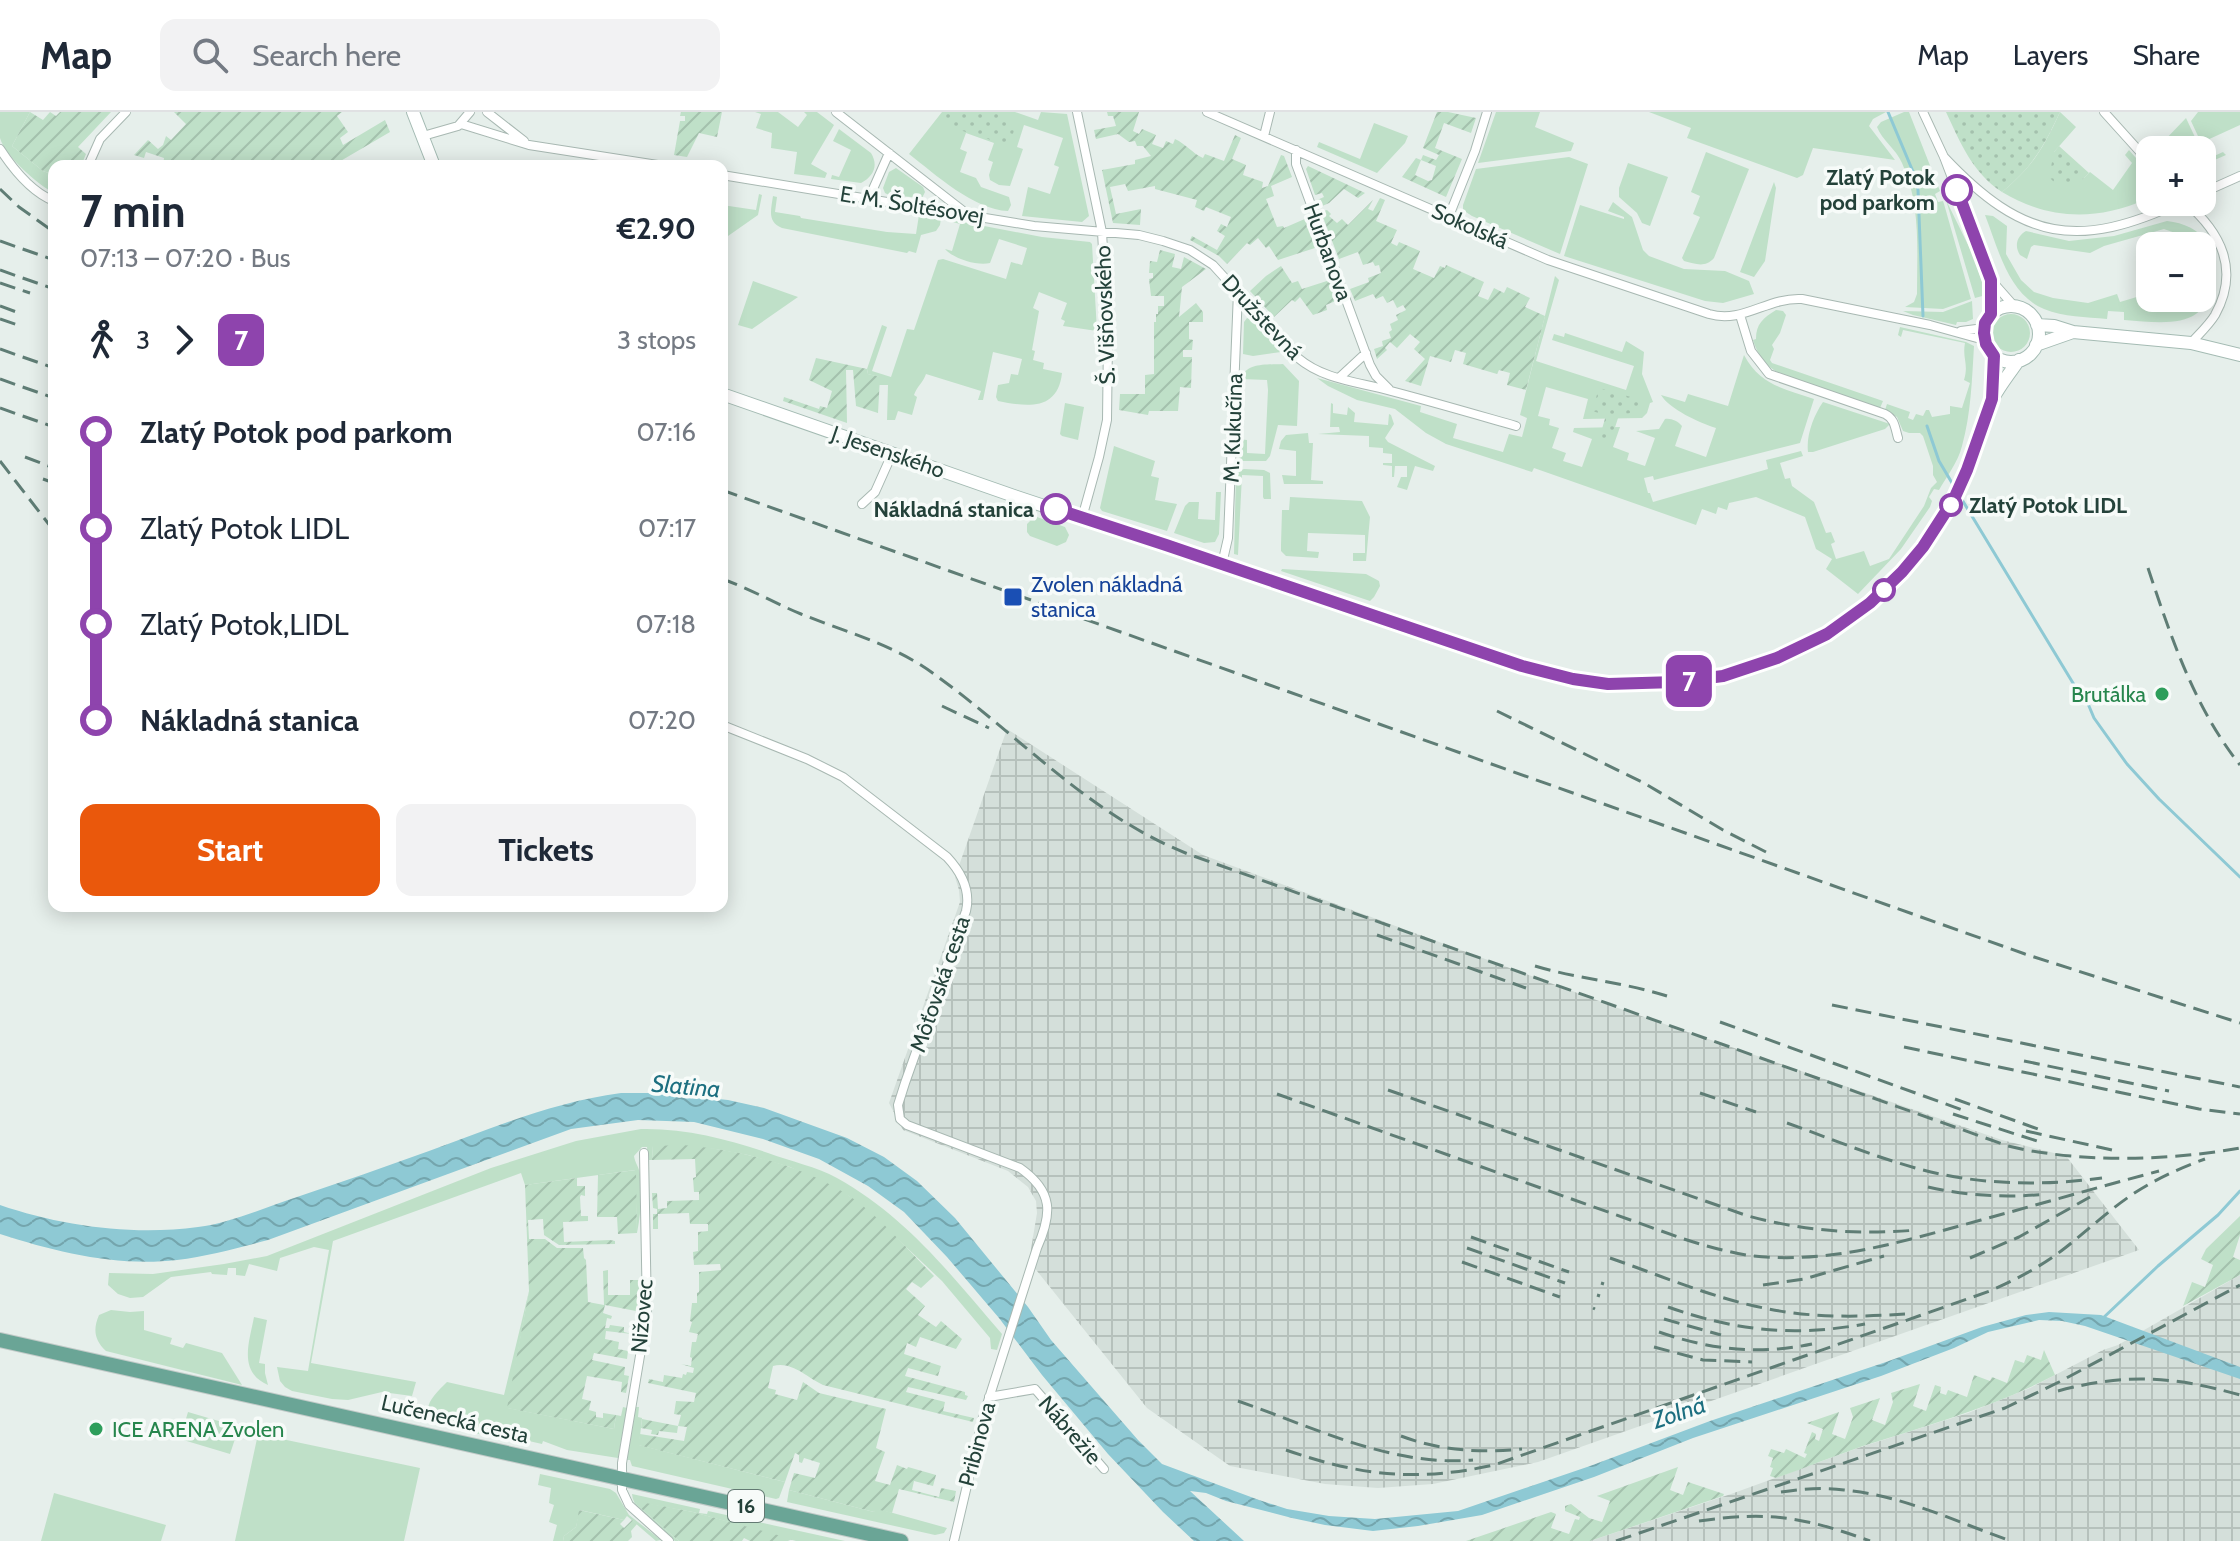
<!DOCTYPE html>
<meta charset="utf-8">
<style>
:root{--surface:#fff;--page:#f2f2f3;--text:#1f2937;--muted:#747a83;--line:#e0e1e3;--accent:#ea580c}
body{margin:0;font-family:Cabin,sans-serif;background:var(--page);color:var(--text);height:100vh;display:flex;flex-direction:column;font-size:30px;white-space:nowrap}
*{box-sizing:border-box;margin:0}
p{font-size:26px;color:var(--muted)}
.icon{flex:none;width:44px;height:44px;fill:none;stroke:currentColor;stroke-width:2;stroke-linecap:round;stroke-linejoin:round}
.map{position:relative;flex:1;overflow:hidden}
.sheet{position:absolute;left:48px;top:48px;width:680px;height:752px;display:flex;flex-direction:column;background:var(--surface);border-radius:16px;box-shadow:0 4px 20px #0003}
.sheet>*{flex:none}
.badge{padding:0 16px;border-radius:12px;font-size:28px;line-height:52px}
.buttons{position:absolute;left:2136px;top:24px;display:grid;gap:16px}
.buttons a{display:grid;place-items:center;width:80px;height:80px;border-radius:16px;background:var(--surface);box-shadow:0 4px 20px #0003;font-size:40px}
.map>.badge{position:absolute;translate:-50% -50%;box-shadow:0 0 0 4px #fff}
.legs{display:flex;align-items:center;gap:12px;height:88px;padding:0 32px;font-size:26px}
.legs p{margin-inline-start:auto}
.head{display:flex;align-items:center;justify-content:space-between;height:136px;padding:0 32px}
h1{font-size:44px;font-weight:700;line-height:60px}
.action{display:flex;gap:16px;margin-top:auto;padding:16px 32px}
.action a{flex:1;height:92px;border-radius:16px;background:var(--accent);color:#fff;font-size:32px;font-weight:700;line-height:92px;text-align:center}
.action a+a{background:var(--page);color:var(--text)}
ul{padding:0 32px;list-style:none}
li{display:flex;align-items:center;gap:28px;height:96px;font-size:30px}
li i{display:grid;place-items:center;width:12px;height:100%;margin:0 10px;background:currentColor}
li i::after{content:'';width:20px;height:20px;margin:-10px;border:6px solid;border-radius:50%;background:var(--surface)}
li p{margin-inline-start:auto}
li:first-child i{background:linear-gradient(#0000 50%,currentColor 0)}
li:last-child i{background:linear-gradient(currentColor 50%,#0000 0)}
header{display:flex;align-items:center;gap:48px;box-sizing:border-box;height:112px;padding:0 40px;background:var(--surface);border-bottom:2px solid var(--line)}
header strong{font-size:38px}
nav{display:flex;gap:44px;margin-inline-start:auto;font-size:28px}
.search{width:560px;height:72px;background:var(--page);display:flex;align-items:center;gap:20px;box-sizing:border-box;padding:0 28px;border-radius:16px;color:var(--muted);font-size:30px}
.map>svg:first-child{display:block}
.industrial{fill:url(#industrial-grid)}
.grass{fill:#bfe0c8}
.park{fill:url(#park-dots)}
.garden{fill:url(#garden-furrows)}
.water{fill:url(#water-waves)}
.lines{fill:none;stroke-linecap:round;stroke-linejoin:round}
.stream{stroke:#8ec9d4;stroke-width:3}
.street-casing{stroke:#a8b8b2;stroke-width:10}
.secondary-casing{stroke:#a4bbb3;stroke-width:14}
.primary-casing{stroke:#c2cac8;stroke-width:16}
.street{stroke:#fff;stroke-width:8}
.secondary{stroke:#fff;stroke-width:12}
.primary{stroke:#6aa596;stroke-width:14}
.rail{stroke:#5f7d75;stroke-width:3;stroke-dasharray:16 8;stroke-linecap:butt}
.line-1-casing{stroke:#fff;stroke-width:18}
.line-1{stroke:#8e44ad;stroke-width:12}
.stop-1-dot{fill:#fff;stroke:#8e44ad;stroke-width:4}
.transit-dot{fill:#1a4fb4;stroke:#f7fbf9;stroke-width:3}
.leisure-dot{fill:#2e9e5b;stroke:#f7fbf9;stroke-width:3}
.labels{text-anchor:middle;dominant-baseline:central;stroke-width:7;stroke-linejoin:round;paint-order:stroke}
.shield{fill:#f7fbf9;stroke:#637a73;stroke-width:2}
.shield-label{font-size:20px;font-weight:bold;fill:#24423a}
.stop-label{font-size:22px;font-weight:bold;fill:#24423a;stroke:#f7fbf9;text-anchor:end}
.street-label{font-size:22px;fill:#24423a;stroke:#f7fbf9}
.transit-label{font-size:22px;fill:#164399;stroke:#f7fbf9;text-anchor:start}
.leisure-label{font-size:22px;fill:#27864d;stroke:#f7fbf9;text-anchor:end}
.water-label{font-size:24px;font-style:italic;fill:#1c6f80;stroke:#f7fbf9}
</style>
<header>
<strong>Map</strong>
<div class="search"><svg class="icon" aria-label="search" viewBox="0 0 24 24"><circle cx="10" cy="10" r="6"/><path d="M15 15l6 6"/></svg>Search here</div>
<nav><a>Map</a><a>Layers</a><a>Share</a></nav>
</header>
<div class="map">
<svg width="2240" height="1429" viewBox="0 0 2240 1429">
<defs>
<pattern id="industrial-grid" width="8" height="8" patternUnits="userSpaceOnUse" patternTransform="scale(2)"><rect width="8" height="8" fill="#d4dfda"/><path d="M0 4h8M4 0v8" fill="none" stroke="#b6c1bc"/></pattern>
<pattern id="park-dots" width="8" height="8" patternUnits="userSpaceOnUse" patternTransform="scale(2)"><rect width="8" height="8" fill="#bfe0c8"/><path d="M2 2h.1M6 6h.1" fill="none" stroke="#a4c1ad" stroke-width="1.8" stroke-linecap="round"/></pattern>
<pattern id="garden-furrows" width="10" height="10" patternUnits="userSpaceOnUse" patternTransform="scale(2)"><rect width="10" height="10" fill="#bfe0c8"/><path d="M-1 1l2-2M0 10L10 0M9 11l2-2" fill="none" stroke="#a4c1ad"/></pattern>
<pattern id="water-waves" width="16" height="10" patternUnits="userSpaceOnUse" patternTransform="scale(2)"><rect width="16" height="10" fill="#8ec9d4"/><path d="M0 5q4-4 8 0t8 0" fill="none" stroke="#74a5ad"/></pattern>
</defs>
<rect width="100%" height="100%" fill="#e6efeb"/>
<path class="industrial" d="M1007 617 1203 743 1618 896 2002 1028 2066 1044 2139 1138 1538 1350 1433 1372 1378 1376 1325 1372 1230 1354 1147 1296 1029 1149 1037 1101 1036 1089 1028 1075 1008 1059 903 1018 889 991 960 790 959 778 955 765Z
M2240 1163V1429H1590L1731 1382 1858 1336 1968 1301 2030 1276 2103 1238 2118 1233Z"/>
<path class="grass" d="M0 0H30L12 34 43 59 54 63V81C38 73 5 44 0 26 0 19 0 8 0 0Z
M755 0H778L798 15 807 3 804 0H817L834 13 811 52 827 61 825 66 794 62 797 40 771 36 772 21 756 16 761 2Z
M942 0H1015L1038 8 1041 0 1067 2 1089 104 1082 110 1022 104 1028 75 1050 82 1059 55 1054 53 1063 26 1024 13 1017 35 1023 37 1010 74 999 73 990 68 989 63 993 50 988 48 994 31 966 21 960 37 967 40 960 60 976 66 981 75 1009 85 1011 93 1008 99C974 98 935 62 909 42Z
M1496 0H1540L1535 15 1574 31 1571 39 1478 51Z
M1649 0H1886L1873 7 1869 14 1895 48 1813 36 1803 63 1797 66 1687 26 1691 16Z
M1904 0H1909L1940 79 1935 82 1938 90 1943 89 1944 92 1971 187 1943 197 1905 195 1914 190 1917 182C1917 138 1921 92 1902 51 1896 37 1882 28 1877 15L1881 10Z
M2060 0 2076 15 2054 40 2083 67 2090 60 2113 78 2132 51 2125 43 2129 38C2142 53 2158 68 2145 88 2095 109 2049 108 2002 80 2033 54 2043 37 2060 0Z
M2198 0H2240V13L2205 29 2212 45 2223 40 2226 43 2210 50 2191 9Z
M2186 6 2201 38H2171L2162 31Z
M1374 11 1408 24 1405 31 1377 61 1317 35 1319 30 1360 47Z
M839 17 871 41C879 54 873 65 861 71L831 67 832 63 839 65 851 38 833 29Z
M1706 40 1749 57 1714 146C1705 156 1696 152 1684 149L1682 146 1700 105 1693 102 1700 84 1691 80Z
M1569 45 1588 52 1560 142 1472 104 1463 98V93L1476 57Z
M1628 51 1668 65 1650 114 1642 111 1637 101 1619 85V76Z
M896 56 923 75 925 80 922 86 889 83 885 81 883 76 889 60Z
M1774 70 1776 76 1765 149 1754 165 1740 160Z
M759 82 762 83 758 103 728 124 722 133V93L756 98Z
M773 84 777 85 775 100 800 104 801 106 887 120 916 122 919 103 941 106 940 113 936 119 921 123 916 141 909 139 907 141 782 116C767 110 771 98 773 84Z
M1946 88 1974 145 1986 183 1975 186Z
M1613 90 1632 105 1643 138 1649 144 1684 157 1725 159 1749 169 1754 182 1723 191 1705 189 1564 144 1580 93 1624 107V105L1608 99Z
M1985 103 1993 104 2007 114 2006 142 2021 168 2034 180 2053 186 2088 191 2117 182 2120 190 2150 181V186H2202V158L2211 160 2216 164C2208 219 2167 211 2124 208V200L2108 199 2107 207C2086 205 2064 205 2044 197 2008 182 1998 136 1985 103Z
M958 109 1042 125 1090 130 1092 132 1097 219 1063 214 1065 209 1061 207 1067 191 1039 180 1033 196 1039 199 1032 238 1035 239 1033 248 1044 251 1043 257 1062 261C1058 299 1027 295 998 289L996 285 998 273 1009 271 1011 262 1018 263 1022 247 993 240 983 288H978L981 279 926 262C923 271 917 274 914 283L917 285 912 303 898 299 895 308H887L888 273H879V265L868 262 867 257 882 213 887 215 872 259 891 265 907 217 914 218 938 148 943 147 1006 167 1011 150 1022 153 1027 136 999 127 990 151C977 154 954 147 945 137L952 139 960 112 953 110Z
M2167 109C2184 111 2198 117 2208 131L2207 136 2202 143V134H2185L2178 122 2164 117 2104 134 2090 141 2034 133 2031 135 2027 147 2020 143C2014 134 2017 124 2026 119L2069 129 2114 124Z
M1555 164 1559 168 1536 249 1626 278 1634 254 1552 228 1554 222 1564 225 1565 221 1622 240 1626 229 1644 240 1642 262 1653 290 1650 291 1647 301 1642 306 1583 307 1588 287 1546 275 1538 304 1550 307 1549 313 1559 316 1552 336 1566 341 1563 349 1582 355 1592 327 1573 320 1574 316 1620 315 1613 335 1629 341 1627 348 1645 354 1655 326 1636 319 1659 317 1665 307C1671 306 1678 309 1682 314L1675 334 1706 345 1716 316C1700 311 1669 297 1661 283L1685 290 1688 282 1728 294 1744 243C1761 274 1783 276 1814 287L1800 331 1654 368 1653 364 1644 366 1648 381H1650L1653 390 1768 357 1766 348 1801 339 1803 344 1780 351 1785 367 1790 366 1792 374 1814 390 1826 421 1831 420 1835 430 1831 432 1836 447 1864 439 1870 454 1889 447 1924 394 1931 376 1937 370 1933 363V354L1923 324 1920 321H1909L1903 319 1897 305 1885 298 1887 292 1910 300 1908 306 1913 308 1916 302 1923 304 1926 298H1929L1932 305 1950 302V294L1962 296 1970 271 1964 268C1969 252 1962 246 1965 231L1903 218 1901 225 1898 223 1900 215 1966 230 1974 234C1972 267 1971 302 1962 334 1958 350 1947 364 1939 378L1934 377 1929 385 1932 389 1930 395 1901 437 1858 482 1826 457 1832 447 1816 437 1805 405 1756 385 1729 391 1727 398 1718 395 1716 402 1702 397 1696 413 1534 356 1532 360 1446 332 1426 321 1395 297 1357 288 1328 274 1317 266 1421 294 1420 300 1457 312 1453 326 1503 340 1509 322 1522 325 1527 306 1520 303Z
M753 169 798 185 752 217 738 213Z
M1972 189 1973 207 1966 210H1957L1956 213 1913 203 1903 199 1943 200Z
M1776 198 1783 199 1786 203 1780 221 1772 233 1774 237 1770 248 1772 251 1883 289 1880 296 1781 262C1766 255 1758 244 1753 228L1756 227C1756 212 1763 206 1776 198Z
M1992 221a19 19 0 1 1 38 0a19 19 0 1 1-38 0Z
M1247 206 1256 209 1281 236V240L1253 244 1243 242 1244 210Z
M1283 252 1299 269 1297 314 1278 313 1270 344 1266 349H1242L1237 343 1238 327 1247 328V341L1265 342 1268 278 1267 268 1241 267C1246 250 1268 253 1283 252Z
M1823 290 1890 312 1885 317 1813 340H1808C1806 323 1814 303 1823 290Z
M1065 291 1084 295 1078 328 1062 324 1060 322Z
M1331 291 1333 292V301L1347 303 1348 295 1355 301 1354 310 1388 313 1389 302 1391 303 1394 312 1385 326 1388 330 1435 354 1433 359 1415 354 1407 378 1397 375 1401 365H1407V354H1395L1394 365H1392V354L1383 353V351H1392V342L1383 341V336L1369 335V324L1318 322 1340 320 1339 315H1330Z
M1308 321 1309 331H1313L1311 368 1323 369V372H1284L1282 363 1296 364V339L1279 337 1281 329 1286 323Z
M1114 334 1155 349 1151 364 1159 366 1155 388 1177 392 1167 419 1102 399 1100 396Z
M1244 357 1264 358 1270 361 1271 387H1264L1263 385V364L1242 363 1238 443 1234 442 1236 362 1238 359Z
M1216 380H1221L1219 422 1215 430 1204 431 1174 421 1185 394 1189 390H1199L1198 407 1215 408Z
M1290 385 1362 389 1370 405 1366 449H1353V441H1365V423L1308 421 1307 439 1319 440 1318 446 1286 444 1281 439V433L1282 398H1289Z
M1037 405 1065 415 1069 423 1066 430 1057 434 1030 424 1027 420V412L1033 406Z
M1282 457 1366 462 1379 469 1380 474 1374 485 1370 489 1281 459Z
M641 1017C684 1016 728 1027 768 1041 790 1049 817 1055 837 1066 907 1105 951 1163 1002 1222L997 1238 991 1237 990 1226 942 1169 885 1115 849 1084 790 1055 748 1043 715 1037 653 1034 652 1048H648L647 1035H642L634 1044C635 1051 639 1055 640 1062 642 1081 641 1102 637 1121L635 1058 525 1073 521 1061 333 1129 311 1251 416 1270 412 1284 382 1280 348 1288 332 1287 292 1279 285 1275 280 1269 277 1255 308 1259 329 1138 314 1135 280 1146 277 1159 249 1152 245 1164 236 1163V1156H228L227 1163 212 1162 211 1160 171 1165 143 1185 130 1186 118 1182 108 1173 109 1161 153 1162 224 1152 267 1144 491 1056 576 1029Z
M529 1179 508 1296 614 1317 616 1303 621 1304 623 1295 627 1296 618 1346 567 1338 543 1329 542 1332 503 1323 488 1324 439 1313C416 1299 434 1283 447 1270L504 1283Z
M111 1198 130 1200 144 1199V1218L172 1226 170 1232 183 1236 186 1231 222 1241 242 1273 106 1239C94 1228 93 1217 99 1203Z
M254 1205 267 1208 259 1251 265 1252V1261L268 1273C238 1260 249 1231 254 1205Z
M636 1295H639L638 1305 642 1306 639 1333 785 1370 779 1386 776 1387 632 1354 630 1348H627Z
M188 1300 239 1315 230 1342 180 1327Z
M258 1322 420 1356 404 1429H235Z
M540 1362 610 1377 616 1381 629 1403 661 1428 656 1429 627 1404 624 1408 580 1398 576 1415 564 1424 563 1429H553L557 1413 549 1410 554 1393 549 1391 551 1376 538 1373Z
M789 1378 874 1400 875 1396 947 1416 944 1421 935 1423 787 1390Z
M54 1381 166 1413 161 1429H41Z
M632 1382 700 1397 699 1401 707 1402 708 1399 845 1429H796L693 1400 636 1390 637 1393 679 1429H675C661 1417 633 1400 632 1382Z"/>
<path class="park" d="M945 0H1002L1007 8 1016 10 1010 34 944 13Z
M1946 0H2060C2043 36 2033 54 2002 80 1972 60 1961 32 1946 0Z
M2059 34 2089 61 2083 67 2057 73 2049 65 2054 40Z
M1599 276 1645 289 1642 299 1619 303 1609 334 1598 331 1606 303 1592 299Z"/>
<path class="garden" d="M30 0 43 8 50 0 56 4 60 0H111L78 35 86 42 81 54H54V63L43 59 12 34Z
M174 0H342L337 4 348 20 340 26 343 33 385 8 390 20 332 54H165L163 53 164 46 146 40 144 46 134 43 148 28 158 37 163 33 166 24 171 28 186 12Z
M681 0H722L717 25 699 21 687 45 674 43 680 9H685V4H680Z
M1107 0H1139L1133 19 1139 22 1142 17 1156 23 1152 32 1163 36 1166 29 1173 32 1175 27C1186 32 1192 41 1203 46L1205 42 1224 49 1235 23 1241 26 1232 47 1246 53 1243 63 1263 70 1262 76 1268 74 1281 43 1284 44 1292 65 1271 74 1274 84 1266 87 1277 115 1283 114 1284 116 1307 106 1318 135 1278 148 1269 134 1266 136 1258 126 1250 133 1247 131 1227 152 1219 144 1190 128 1192 124 1217 138 1225 124 1217 119 1221 112 1227 115 1231 105 1206 95 1204 99 1195 95 1197 88 1155 77V74L1128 79 1125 72 1110 75 1116 102 1141 97 1140 113 1113 111 1102 58 1135 52V48L1151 44 1143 34H1137L1135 29 1129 30 1118 22 1096 27 1094 18 1116 14 1113 4H1108Z
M1437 0H1448L1476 6 1471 21 1444 11 1435 36 1462 47 1446 85 1402 65 1416 46 1421 48 1415 63 1428 69 1432 68 1436 54 1421 48 1423 43 1436 48 1439 43 1423 36Z
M1308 54 1365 81 1358 86 1344 77 1329 91 1320 95 1317 88 1324 85 1322 81 1315 83 1306 57Z
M1380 86 1385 88 1376 109 1397 118 1391 131 1397 134 1399 130 1420 139 1413 157 1434 166 1440 154 1445 156 1446 153 1484 170 1478 184 1488 188 1494 176 1504 181 1507 175 1530 186 1525 195 1545 204 1526 278 1507 273 1510 261 1499 258 1497 262 1463 252 1466 241 1455 238 1451 250 1430 244 1421 274 1405 269 1425 247 1414 237 1420 230 1410 222 1397 236 1390 230 1385 236 1387 238 1377 247 1374 237 1383 234 1382 229 1391 226 1389 220 1392 218 1390 212 1398 208 1396 203 1406 198 1403 193 1397 196 1393 188 1387 191 1383 184 1376 187 1373 182 1355 189 1350 177 1369 170 1368 166 1381 161 1379 153 1375 154 1373 150 1363 153 1358 140 1339 147 1321 100 1327 98 1331 102 1329 104 1337 111 1342 107 1348 113 1373 88 1368 97 1373 99Z
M1160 138 1175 142 1172 155 1181 157 1184 145 1206 157 1182 175 1179 205 1196 191 1203 200V210H1189V227L1193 228 1192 238H1183V245H1192L1191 276 1180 275 1178 299H1149L1148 303 1119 298 1120 282H1145V263L1154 262V210H1156V202H1158V194H1164V184H1151L1149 167 1153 166V161H1149L1150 149 1157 150Z
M1281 154 1292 171 1298 169 1302 177 1330 168 1338 188 1326 193 1327 198 1313 203 1300 185 1295 190 1292 188 1274 205 1250 179 1266 164Z
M816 246 867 257 868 262 880 265 878 301 856 294 853 258H846L847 311 783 289 784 285 819 297 820 294 827 296 832 279 809 268Z
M683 1033C739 1038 800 1052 848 1083 880 1104 907 1137 934 1164L921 1176 912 1170 906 1177 925 1194 918 1203 936 1215 941 1209 962 1227 956 1237 920 1225 916 1235 907 1231 904 1242 941 1254 938 1264 908 1256 905 1264 965 1280V1283L968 1284 966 1288 908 1275 906 1280 945 1290 943 1299 974 1306 973 1310 823 1273C806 1265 792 1249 773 1254L768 1276 776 1278 775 1282 797 1288 803 1270 819 1281 886 1297 876 1336 885 1340 875 1369 890 1373 897 1353 907 1357 908 1355 936 1363 933 1374 914 1369 912 1378 939 1385 941 1376 956 1379 954 1390 899 1377 892 1401 876 1397 874 1400 789 1378 794 1361 815 1366 820 1351 804 1346 802 1351 799 1350V1343L795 1341 785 1370 638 1333 640 1322 684 1329 687 1315 678 1314 677 1321 659 1319 658 1323 651 1322 652 1318 641 1316 642 1307 678 1314 681 1303 674 1302 676 1289 694 1290 696 1281 648 1271 649 1267 663 1270 664 1263 682 1266 683 1262 686 1263 687 1260 693 1261 694 1256 681 1252 691 1254 692 1246 690 1245 692 1230H696L698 1222 689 1220 692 1210 690 1209 692 1191H697V1181L699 1180V1160L721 1158 720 1152 694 1153 693 1140 698 1139V1120L708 1119V1112H690L689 1101 658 1102V1117H653V1102H657V1097L653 1096 652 1081H657L658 1097 667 1096V1089L699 1088V1080H694L693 1066 696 1065 695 1047 652 1048 653 1034Z
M636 1058 637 1121 618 1122 617 1105H597L598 1063Z
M577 1066V1074H585V1084L581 1083 580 1085 581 1104H588V1109L563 1110 564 1130 610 1128 615 1129V1132L559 1133 544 1123 543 1107 528 1108 529 1127H545L557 1136H583L584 1146 586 1148 588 1190 604 1193 603 1159 608 1158V1183H630V1168H639L641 1200 605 1193 603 1201 612 1204 611 1207 607 1206 605 1216H609L610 1213 624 1215V1220L632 1222 606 1219 605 1227 619 1230 618 1237 628 1239 627 1247 594 1241 592 1248 625 1255 624 1263 629 1264 626 1281 621 1280 622 1270 587 1264 582 1287 591 1289 589 1298 596 1300V1305L603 1306V1301L616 1303 614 1317 507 1296 529 1179 525 1073Z
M2240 1104V1123L2233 1145 2240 1148V1163L2183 1194 2192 1170 2205 1175 2213 1153 2201 1147 2206 1137Z
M2044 1238 2055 1263C1994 1295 1928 1313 1863 1334 1834 1344 1805 1356 1776 1366L1770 1364 1773 1356 1770 1355 1773 1346 1768 1344 1771 1337 1784 1341 1786 1337 1805 1346 1807 1342 1804 1341 1812 1320 1816 1322 1815 1327 1819 1329 1823 1317 1807 1311 1839 1300 1832 1322 1845 1327 1853 1305 1850 1296 1880 1286 1872 1308 1885 1313 1893 1290 1891 1281 1920 1272 1913 1294 1926 1299 1935 1273 1941 1275 1940 1281 1946 1283 1948 1278 1967 1285 1974 1263 1990 1269 1992 1265 2007 1271 2015 1248 2024 1251 2027 1243 2041 1248Z
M1678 1355 1670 1378 1683 1383 1688 1370 1724 1382 1723 1384 1590 1429H1466L1551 1400 1556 1402 1551 1416 1569 1422 1575 1407 1579 1408 1580 1405 1565 1399V1394L1571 1392 1589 1406 1602 1410 1610 1389 1597 1384Z
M635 1389 693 1400 792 1427 788 1429H750L744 1426 742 1429H679L637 1393Z
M579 1398 624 1408 620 1412 624 1416 632 1408 637 1412 631 1419 632 1425 628 1429H563L564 1424 576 1415Z"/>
<path class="water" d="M621 981H660L728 988 764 996 847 1026 884 1045 917 1069 955 1106 1028 1195 1051 1228 1138 1328 1162 1352 1259 1388 1287 1397 1329 1404 1375 1407 1458 1399 1590 1354 1710 1309 1886 1250 1982 1215 2026 1203 2049 1200 2101 1203 2240 1255V1267L2085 1214 2062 1209 2039 1208 1988 1220 1954 1236 1881 1264 1693 1326 1594 1365 1482 1403 1418 1414 1373 1419 1325 1413 1292 1406 1226 1389 1206 1381 1190 1379 1244 1429H1194L1163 1400 1108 1342 1042 1263 999 1206 947 1145 904 1100 868 1074 819 1047 763 1027 694 1010 638 1008 571 1017 268 1128C238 1136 208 1144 177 1148 117 1155 56 1140 0 1122V1093C61 1114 133 1124 198 1115 230 1111 266 1095 297 1085 341 1070 385 1055 429 1039 492 1016 553 990 621 981Z"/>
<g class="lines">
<path class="stream" d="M1888 0 1914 62 1918 78 1923 204
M1927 314 1939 349 1955 376
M1961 386 2076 576 2086 587 2094 606 2127 652 2159 687 2240 765
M2102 1207 2158 1154 2218 1103 2240 1079"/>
<g class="street-casing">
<path id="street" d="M487 0 524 29
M836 0 967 102
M1077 0 1102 120 1108 225 1107 308 1099 345 1082 406
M1207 0 1548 148 1709 202C1743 212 1767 185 1802 187L1930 213 1984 228
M1923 0 1944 45 1991 168V202
M2104 0 2150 51
M461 12 529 33 664 54
M423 24 458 14 470 0
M1264 24 1270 0
M0 37C13 57 31 80 54 89
M1296 38V52L1370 253 1376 264 1389 277
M1944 45C2023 129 2078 138 2181 90
M88 54 100 27 126 0
M722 63 1034 114 1139 123 1163 129 1190 138 1213 153 1298 246C1324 268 1359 270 1391 279 1433 290 1474 302 1516 314
M2202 81 2240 64
M869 86 889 41
M2185 90C2221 120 2240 158 2215 203 2209 213 2199 222 2191 231
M1449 104 1475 39 1487 0
M1991 168 2014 194
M1740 203 1751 239 1769 262 1885 302C1895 307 1895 316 1898 326
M1961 219 1984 216
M1339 266 1366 241
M862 392 875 380 892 342
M1222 452 1228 426 1238 180
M722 613 807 647 843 665 947 745C961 760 971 778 966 799L905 971 898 993 900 1007 907 1013 1020 1056C1054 1080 1052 1102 1037 1136L983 1305 954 1429
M644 1041 647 1202 622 1351V1378L629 1393 669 1429
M989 1285 1035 1277 1104 1357"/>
</g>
<g class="secondary-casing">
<path id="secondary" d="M413 0 434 54
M1983 222a28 28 0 1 1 56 0a28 28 0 1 1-56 0Z
M2037 213 2054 214 2073 220 2191 231 2240 243
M2036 233 2073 220
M722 282C820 316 917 351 1014 384 1100 413 1187 439 1273 469 1337 491 1401 514 1465 535 1510 550 1556 568 1604 571 1692 578 1782 557 1854 504 1895 473 1932 431 1956 384 1971 355 1978 323 1990 292 1997 277 2009 262 2019 248
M1992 287 1994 244"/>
</g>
<g class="primary-casing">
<path id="primary" d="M0 1228 901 1429"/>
</g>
<use href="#street" class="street"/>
<use href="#secondary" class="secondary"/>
<use href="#primary" class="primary"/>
<path class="rail" d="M0 77 19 95 54 120
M0 129 54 148
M0 158 54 177
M0 171 30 181
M0 194 22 202
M0 207 18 213
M0 237 54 256
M0 267 54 286
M0 296 54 315
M25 345 54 356
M0 349 54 419
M43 367 54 371
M722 378 2025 842 2240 911
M2148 456C2171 525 2194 595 2240 653
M722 467C749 476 774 491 801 502 846 520 895 533 934 562 1019 623 1089 703 1188 742L2008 1034C2078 1051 2168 1049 2240 1036
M942 594 989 616
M1497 599 1644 671 1723 718 1766 740
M1377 823 1526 876
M1535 854C1578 867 1623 870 1667 884
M1832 893 2240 975
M1720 910 1965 999
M1904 935 2199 997 2240 1002
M2024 949 2169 979
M1388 978 1748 1104C1804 1119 1859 1123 1917 1118
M1700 981 1756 1000
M1277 982 1681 1126C1702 1133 1724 1139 1746 1143 1827 1154 1904 1129 1981 1108 2040 1092 2099 1075 2159 1059
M1955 987 2038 1017
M1953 1002 2037 1029
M1787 1011C1832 1027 1877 1046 1923 1058 1981 1073 2043 1074 2102 1066
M2026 1019 2112 1038
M1928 1075C1967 1084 2006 1086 2047 1082
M1471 1125 1569 1160
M1467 1136 1565 1171
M1610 1146C1662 1164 1715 1187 1769 1197 1813 1206 1860 1205 1905 1202
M1970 1146 2019 1125 2090 1085
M1462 1150 1560 1185
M1601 1171 1604 1172
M1763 1173 1804 1167 1884 1144
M1597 1183 1600 1184
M1668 1195C1736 1219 1793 1225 1865 1212
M1593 1196 1595 1197
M1664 1207 1721 1223
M1659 1220C1711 1238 1759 1243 1812 1232
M1654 1235 1703 1248 1752 1250
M2058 1279C2125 1261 2173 1264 2240 1283
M1238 1289C1313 1315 1392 1355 1473 1348
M1401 1324C1441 1339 1480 1341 1522 1337
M1286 1338C1361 1364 1416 1370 1494 1353L1990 1179C2017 1167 2042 1154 2065 1136 2088 1118 2109 1098 2133 1082 2156 1067 2180 1056 2205 1047
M1781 1380C1802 1377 1823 1375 1844 1378 1901 1383 1957 1410 2011 1429
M1699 1409C1770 1399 1804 1405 1870 1429
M1616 1429 2005 1296 2059 1270 2240 1173"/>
</g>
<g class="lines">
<g class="line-1-casing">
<path id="line-1" d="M1056 397 1166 433 1522 554 1573 567 1608 572 1676 570 1723 564 1777 546 1827 522 1870 491 1902 460 1923 435 1954 387 1967 358 1992 287 1994 244 1986 232 1984 221 1985 211 1991 202V168L1957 78"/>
</g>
<use href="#line-1" class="line-1"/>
</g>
<g class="stop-1-dot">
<circle cx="1957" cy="78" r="14"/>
<circle cx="1951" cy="393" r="10"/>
<circle cx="1056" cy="397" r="14"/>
<circle cx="1884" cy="478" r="10"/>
</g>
<rect class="transit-dot" x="1003" y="475" width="20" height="20" rx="4"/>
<g class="leisure-dot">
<circle cx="2162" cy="582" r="8"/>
<circle cx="96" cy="1317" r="8"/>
</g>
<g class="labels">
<rect class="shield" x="728" y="1378" width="36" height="32" rx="6"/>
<g class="shield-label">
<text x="746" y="1394">16</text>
</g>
<g class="stop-label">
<text x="1935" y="65">Zlatý Potok<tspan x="1935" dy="25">pod parkom</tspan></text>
<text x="1969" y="393" text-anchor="start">Zlatý Potok LIDL</text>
<text x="1034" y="397">Nákladná stanica</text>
</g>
<g class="street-label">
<text transform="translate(912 93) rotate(9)">E. M. Šoltésovej</text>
<text transform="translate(1470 114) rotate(24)">Sokolská</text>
<text transform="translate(1328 140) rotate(70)">Hurbanova</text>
<text transform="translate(1105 203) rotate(-92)">Š. Višňovského</text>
<text transform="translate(1262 205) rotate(47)">Družstevná</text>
<text transform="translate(1233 316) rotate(-88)">M. Kukučína</text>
<text transform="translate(888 340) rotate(19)">J. Jesenského</text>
<text transform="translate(940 872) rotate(-71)">Môťovská cesta</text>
<text transform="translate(642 1204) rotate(-85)">Nižovec</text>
<text transform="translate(455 1307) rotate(13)">Lučenecká cesta</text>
<text transform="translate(1070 1318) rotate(49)">Nábrežie</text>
<text transform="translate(977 1332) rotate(-75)">Pribinova</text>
</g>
<g class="transit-label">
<text x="1031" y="472">Zvolen nákladná<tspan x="1031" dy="25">stanica</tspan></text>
</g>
<g class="leisure-label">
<text x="2146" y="582">Brutálka</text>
<text x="112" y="1317" text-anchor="start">ICE ARENA Zvolen</text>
</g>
<g class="water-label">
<text transform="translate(686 974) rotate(5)">Slatina</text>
<text transform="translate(1679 1300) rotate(-19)">Zolná</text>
</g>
</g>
</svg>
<div class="buttons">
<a>+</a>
<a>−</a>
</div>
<b class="badge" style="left:1689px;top:569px;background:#8e44ad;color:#fff">7</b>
<section class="sheet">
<div class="head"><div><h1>7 min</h1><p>07:13 – 07:20 · Bus</p></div><b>€2.90</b></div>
<div class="legs"><svg class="icon" aria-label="walk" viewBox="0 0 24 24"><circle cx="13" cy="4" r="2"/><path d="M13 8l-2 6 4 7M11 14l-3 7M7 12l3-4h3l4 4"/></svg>3<svg class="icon" aria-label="forward" viewBox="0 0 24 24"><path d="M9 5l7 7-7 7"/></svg><b class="badge" style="background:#8e44ad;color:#fff">7</b><p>3 stops</p></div>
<ul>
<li><i style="color:#8e44ad"></i><b>Zlatý Potok pod parkom</b><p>07:16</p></li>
<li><i style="color:#8e44ad"></i><span>Zlatý Potok LIDL</span><p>07:17</p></li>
<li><i style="color:#8e44ad"></i><span>Zlatý Potok,LIDL</span><p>07:18</p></li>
<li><i style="color:#8e44ad"></i><b>Nákladná stanica</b><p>07:20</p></li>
</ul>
<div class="action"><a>Start</a><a>Tickets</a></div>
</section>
</div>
